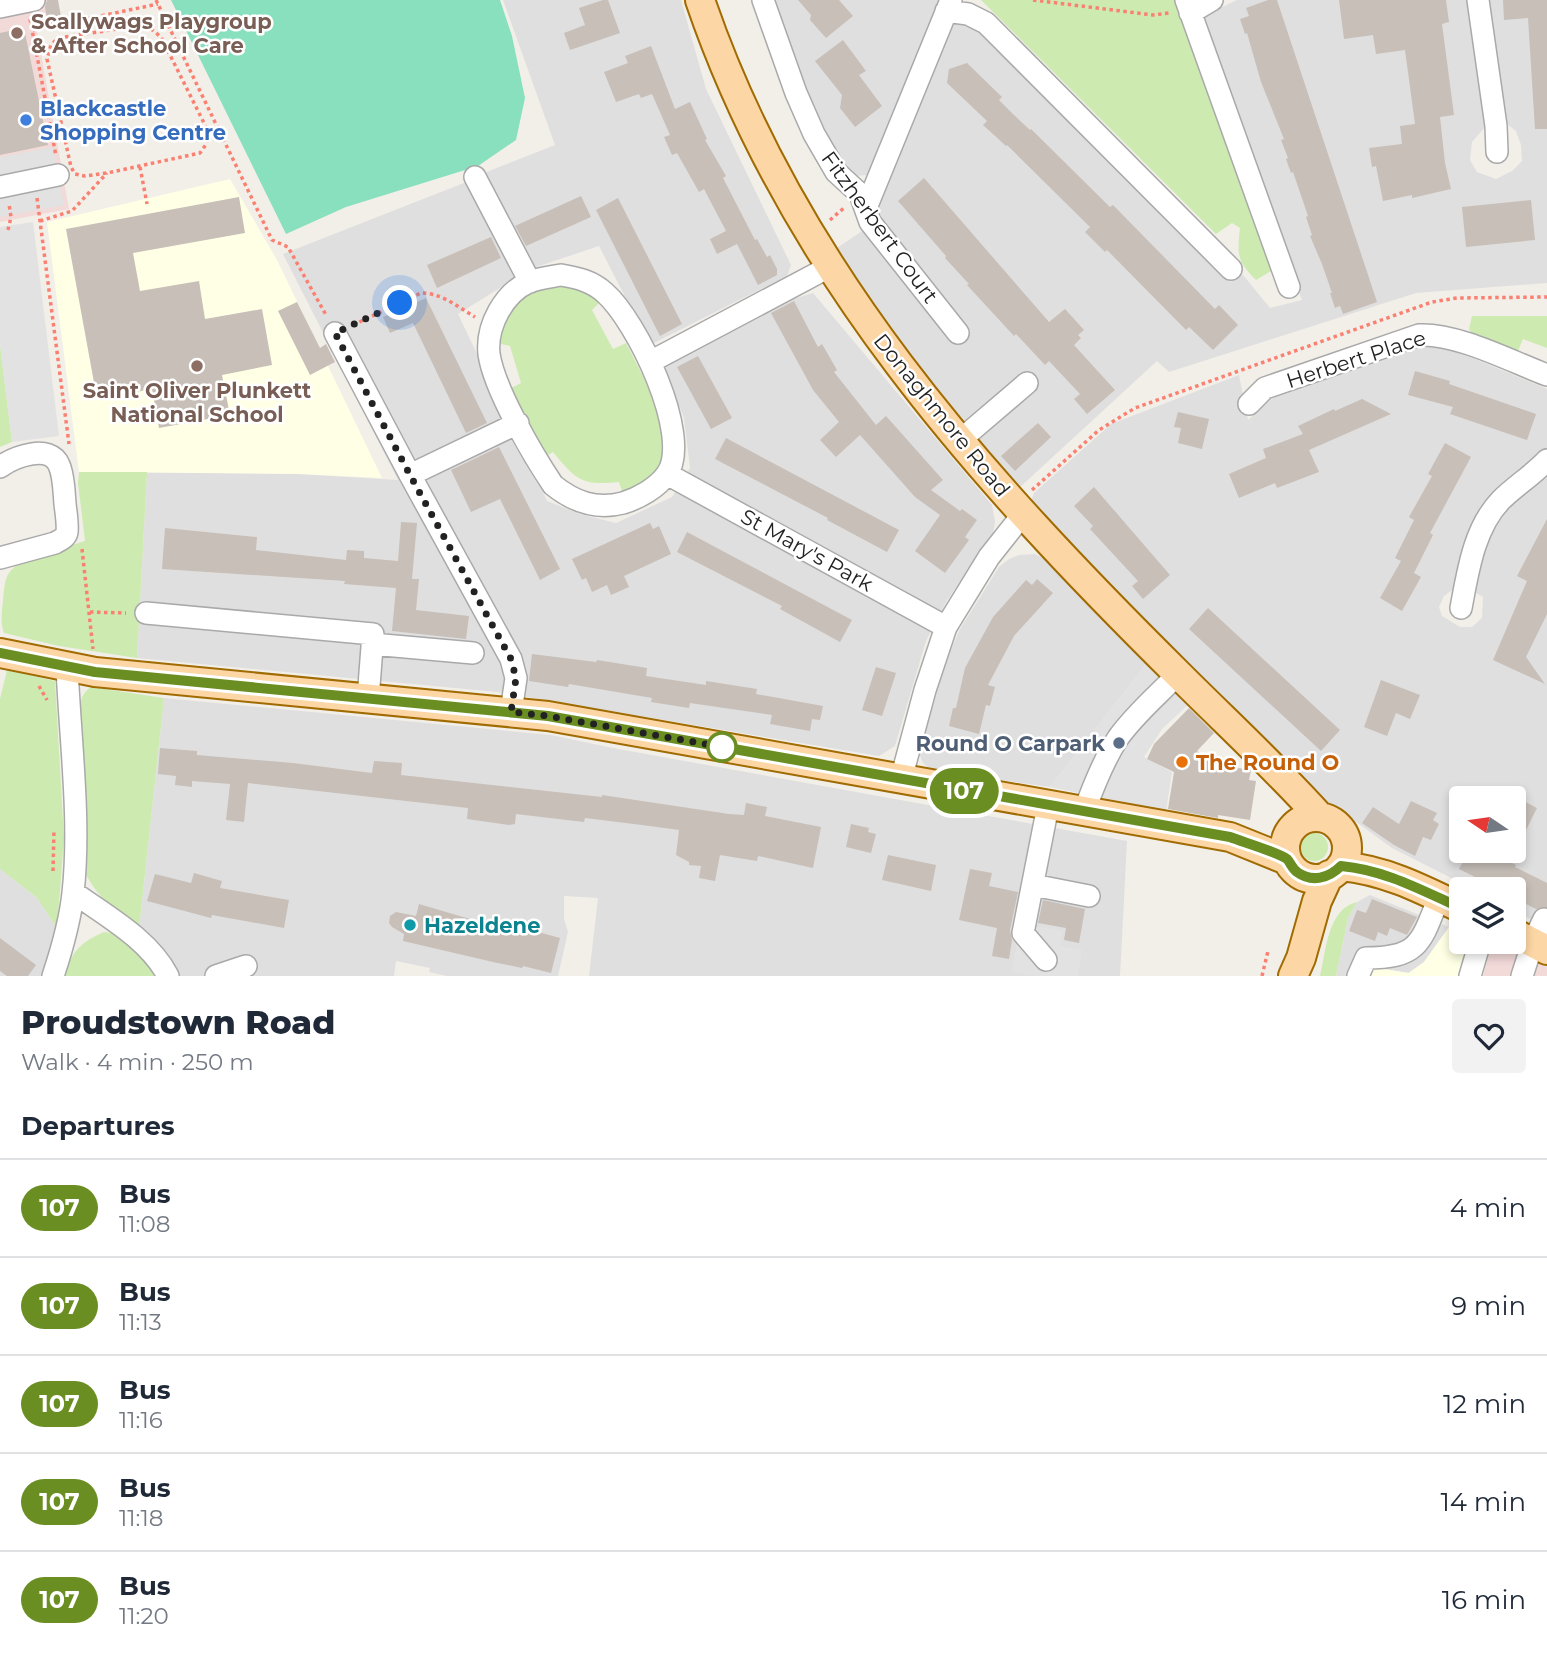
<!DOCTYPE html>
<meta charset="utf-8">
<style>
:root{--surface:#fff;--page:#f2f2f3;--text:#1f2937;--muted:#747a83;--line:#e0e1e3}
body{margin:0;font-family:Montserrat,sans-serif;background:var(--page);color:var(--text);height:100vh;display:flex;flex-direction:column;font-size:26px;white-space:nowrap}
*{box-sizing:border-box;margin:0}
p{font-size:23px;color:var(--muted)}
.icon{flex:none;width:38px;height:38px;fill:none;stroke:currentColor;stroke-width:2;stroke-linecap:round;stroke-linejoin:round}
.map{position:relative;height:976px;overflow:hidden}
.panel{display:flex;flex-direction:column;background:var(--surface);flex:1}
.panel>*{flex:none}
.badge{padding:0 14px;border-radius:23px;font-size:24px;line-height:46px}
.needle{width:46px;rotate:283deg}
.fabs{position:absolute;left:1449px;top:786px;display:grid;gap:14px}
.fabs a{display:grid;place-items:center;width:77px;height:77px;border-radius:7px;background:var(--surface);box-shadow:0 4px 10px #0003;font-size:35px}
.you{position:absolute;width:35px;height:35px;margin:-18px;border:5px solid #fff;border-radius:50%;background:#1a73e8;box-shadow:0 0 0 10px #1a73e833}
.map>.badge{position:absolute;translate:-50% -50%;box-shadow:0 0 0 4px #fff}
h2{padding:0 21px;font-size:26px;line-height:63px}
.round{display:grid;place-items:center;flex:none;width:74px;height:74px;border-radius:7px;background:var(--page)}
.summary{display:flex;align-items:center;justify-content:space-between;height:119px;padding:0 21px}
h1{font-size:33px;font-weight:800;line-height:52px}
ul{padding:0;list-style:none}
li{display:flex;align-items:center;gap:21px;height:98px;padding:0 21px;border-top:2px solid var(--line)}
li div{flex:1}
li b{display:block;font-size:26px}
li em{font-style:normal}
li .badge{min-width:77px;font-weight:700;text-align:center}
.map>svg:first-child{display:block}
.residential{fill:#e0dfdf;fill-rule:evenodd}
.commercial{fill:#f2dad9}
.education{fill:#ffffe5}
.grass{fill:#cdebb0}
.pitch{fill:#88e0be}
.parking{fill:#e2e2e2}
.building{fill:#c7bfb8}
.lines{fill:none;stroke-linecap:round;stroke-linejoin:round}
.minor-casing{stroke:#a9a9a9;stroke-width:24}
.major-casing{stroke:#a06b00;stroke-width:32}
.path{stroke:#fa8072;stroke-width:3.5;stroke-dasharray:3.5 3.5;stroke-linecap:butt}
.minor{stroke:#fff;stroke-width:21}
.major{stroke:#fcd6a4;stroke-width:28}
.line-casing{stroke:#fff;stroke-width:16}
.line{stroke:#6b8e23;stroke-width:10}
.walk{stroke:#222;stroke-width:7;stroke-dasharray:0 12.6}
.education-dot{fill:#8d6e63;stroke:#fff;stroke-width:2.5}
.shop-dot{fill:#3f7fe0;stroke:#fff;stroke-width:2.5}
.service-dot{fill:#5c6f8a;stroke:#fff;stroke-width:2.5}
.stop-dot{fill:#fff;stroke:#6b8e23;stroke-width:3.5}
.food-dot{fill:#e8710a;stroke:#fff;stroke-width:2.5}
.culture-dot{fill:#0f9aa8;stroke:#fff;stroke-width:2.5}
.labels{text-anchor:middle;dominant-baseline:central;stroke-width:5;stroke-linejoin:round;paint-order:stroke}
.education-label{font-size:21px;font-weight:bold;fill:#785e54;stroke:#fff;text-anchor:start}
.shop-label{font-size:21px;font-weight:bold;fill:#366cbe;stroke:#fff;text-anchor:start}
.street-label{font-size:21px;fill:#222;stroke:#fff}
.service-label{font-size:21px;font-weight:bold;fill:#4e5e75;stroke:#fff;text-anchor:end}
.food-label{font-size:21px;font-weight:bold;fill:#c56008;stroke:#fff;text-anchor:start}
.culture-label{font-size:21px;font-weight:bold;fill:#0d838f;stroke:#fff;text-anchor:start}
</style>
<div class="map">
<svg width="1547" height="976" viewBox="0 0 1547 976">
<rect width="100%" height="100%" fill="#f2efe9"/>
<path class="residential" d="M503 0H681L706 89 791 265 787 276 650 345 599 246 530 269 479 175 555 145Z
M772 0H942L871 172 868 175 855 176 849 172 831 149 810 109Z
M1237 0H1466L1485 127 1472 142 1470 160 1477 172 1496 179 1512 171 1522 161 1521 145 1516 131 1503 121 1483 0H1547V283L1416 293 1169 372 1157 361 1018 489 948 405 834 250 880 219 878 212 879 196 947 29 953 25 967 24 981 29 1230 282 1243 275 1270 308 1302 300 1206 39 1203 16Z
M469 181 516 278 458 314 547 501 580 514 616 523 672 497 690 468 684 418 662 364 767 307 813 293 992 505 995 522 993 533 946 602 926 641 895 746 879 756 497 692 137 658 147 472 299 474 398 480 283 254Z
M1428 344 1444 346 1547 389V448L1517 477 1458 586 1444 596 1439 607 1442 616 1460 627H1472L1482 618 1483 597 1476 593 1478 566 1492 526 1505 506 1547 471V928L1514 910V889H1473L1392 848 1359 824 1322 802 1033 508 1031 501 1034 493 1111 424 1239 375 1248 420 1281 391 1408 346ZM1461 798H1514V850H1461Z
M1035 554 1043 558 1148 655 1144 667 1050 787 931 770 923 763 918 751 944 665 960 629 999 567 1009 559 1019 555Z
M164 698 551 735 613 748 1127 841 1120 976H589L598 898 564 896V919L568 932 558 976H447L429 972 430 968 396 961 394 976H177L155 939 139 929Z
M0 869 37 898 57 928 51 954 41 976H0Z
M1370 895 1449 927 1424 962 1408 973 1372 967 1370 976H1336L1348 918 1357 902Z"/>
<path class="commercial" d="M0 0H57L63 27 37 31 69 209 0 222Z
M1492 942H1507L1547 963V976H1483Z"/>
<path class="education" d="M230 179 277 260 382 478 299 474 79 472 47 222Z
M1449 927 1461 932V942L1490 944 1483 976H1370L1372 967 1409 973 1424 962Z"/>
<path class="grass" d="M981 0H1177L1273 270 1256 280C1237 261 1237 255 1240 228L1232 223 1216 234Z
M568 283 602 300 592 310 613 349 626 343C638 367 670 424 665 450 662 462 655 474 646 482 640 489 631 493 624 497L619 482C582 486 576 480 553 452L542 459 509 389 521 383 510 346 497 343C502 321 515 292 540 286 549 284 559 284 568 283Z
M1472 316H1547V348L1523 339 1518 351 1473 335 1469 329Z
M0 344 12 442 0 447Z
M79 472H147L137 658 59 646 4 633C0 622 2 612 3 600 4 591 4 581 9 573 21 555 64 548 85 541L78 483Z
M7 670 55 681 64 838 57 928 37 898 0 869V699Z
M91 687 164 698 139 929C115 911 95 896 83 868L79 709C81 699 83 692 91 687Z
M1300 847a14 14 0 1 1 28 0a14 14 0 1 1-28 0Z
M1357 902 1348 918 1336 976H1320C1326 952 1327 909 1357 902Z
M104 932C128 933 144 959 159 976H63C73 951 79 943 104 932Z"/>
<path class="pitch" d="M171 0H500L512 36 525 98 516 140 478 166 346 207 286 234Z"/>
<path class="parking" d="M53 147 64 205 0 217V157Z
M33 222 59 436 12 442 0 344V227Z
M1148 655 1190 703 1162 729 1144 757 1172 772 1166 811 1050 787 1144 667Z
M1020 924 1063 931 1060 946 1082 950 1078 976H1037L1012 972Z"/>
<path class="building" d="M47 0H58L62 22 48 25 45 7Z
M603 0H608L620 33 570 50 564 33 585 25 579 8Z
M798 0H839L853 16 826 38 810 20 811 15Z
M1268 0H1277L1377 302 1343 314 1340 306 1335 308 1330 293H1332L1322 264 1310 236 1312 235 1306 217 1308 216 1293 172 1291 173 1286 159 1288 158 1281 140 1284 139 1261 82 1247 33 1245 34 1240 19 1249 16 1246 8Z
M1339 0H1446L1449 22 1442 24 1454 115 1440 117 1445 163 1451 189 1412 198V195L1383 201 1376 166 1372 167 1369 148 1402 144 1400 126 1415 124 1405 50 1376 54 1373 35 1344 39Z
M1503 0H1547V129H1535L1528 18 1504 20Z
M24 28 48 145 0 155V33Z
M843 40 866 71 859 75 882 106 855 127 840 108 842 95 815 61Z
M651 46 675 109 690 102 707 139 705 140 726 176 723 178 755 240 757 239 767 257 770 255 777 269V275L758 285 737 244 717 254 710 239 726 231 704 189 699 192 677 153 672 155 664 137 670 135 652 94 641 98 639 94 616 102 604 72 628 63 625 56Z
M967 63 1002 97 999 100 1014 115 1030 130 1031 129 1110 207 1113 205 1215 309 1219 305 1238 325 1213 350 1189 327 1186 330 1107 250 1105 252 1085 232 1090 227 1007 145 1006 146 983 125 987 121 947 83 949 69Z
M924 178 1049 322 1065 309 1084 330 1078 335 1081 338 1074 345 1115 390 1087 414 1074 399 1080 394 1049 361 1045 365 1016 334 1014 336 967 285 969 284 945 258 946 256 898 201Z
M581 196 591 217 526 246 515 226Z
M239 197 245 233 133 253 140 291 199 281 205 319 262 309 272 365 222 375 230 415 159 428 152 389 97 399 66 229Z
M618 198 682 324 660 336 596 210Z
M1531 200 1535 240 1466 247 1462 207Z
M491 237 501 258 437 288 427 265Z
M426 298 487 423 466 433 413 323 390 333 383 317Z
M794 301 818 347 822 344 837 370 834 372 876 425 886 416 943 480 931 490 960 511 962 509 977 520 965 537 969 540 945 573 915 551 940 515 915 497 860 435 836 457 820 440 839 422 813 390 771 313Z
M297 302 320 348 326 344 335 362 310 375 278 311Z
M698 356 732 418 711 429 677 367Z
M1415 371 1450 381 1449 384 1536 414 1527 440 1450 414 1453 407 1408 395Z
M1362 399 1391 414 1309 450 1319 472 1277 488 1275 483 1239 498 1229 474 1266 458 1263 449 1303 434 1298 426 1334 409 1335 411Z
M1178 412 1209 419 1202 449 1178 443 1181 428 1174 427Z
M1038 423 1051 437 1015 471 1001 456Z
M726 438 899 530 887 552 827 520 828 518 715 459Z
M1445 443 1471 457 1430 533 1433 535 1414 573 1421 577 1402 611 1380 598 1401 561 1395 558 1414 520 1409 517 1432 476 1428 474Z
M499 447 560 569 540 580 500 499 471 512 451 470Z
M1094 487 1170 575 1143 599 1132 586 1138 581 1090 529 1093 526 1074 506Z
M1547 519V614L1526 657 1545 684 1493 660 1527 581 1517 576Z
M401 522 417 523 412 579H419L416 610 469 616 466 639 392 631 396 588 344 584 345 581 162 569 165 528 257 537 256 550 346 560 347 550 364 551V558L398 561Z
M650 523 653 529 659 526 671 554 624 576 629 587 611 595 607 585 592 592 586 578 582 580 572 559Z
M687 532 852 620 840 642 780 609 782 606 677 552Z
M1037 579 1053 593 1014 636 988 685 995 687 990 706 986 705 979 734 949 726 953 708H956L965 668 993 617 1026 580 1032 585Z
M1208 608 1340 730 1321 751 1189 629Z
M532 654 596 662 597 660 647 668 646 676 706 685V681L757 689 756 694 823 706 820 720 812 719 810 731 770 724 772 715 690 703 689 708 651 702 652 698 569 684 568 687 529 681Z
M876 667 896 673 882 716 862 710Z
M1381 680 1420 695 1410 719 1396 713 1387 736 1364 727Z
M1189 708 1214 733 1197 751 1219 765 1251 770 1249 780 1256 781 1250 820 1218 815V818L1168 809 1174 772 1147 759 1154 744Z
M160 748 197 751V755L293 763 372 773 374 761 402 763 401 775 602 797V795L729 814 744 815 746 803 767 807 765 816 821 827 813 868 758 856 757 861 720 855 715 881 699 878 701 866 689 865V862L676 855 679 830 642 825 585 818 584 822 516 814 515 824 509 825 467 819 468 808 248 783 244 822 226 820 230 784 192 781V787L175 785 176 776 158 774Z
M1514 796 1537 808 1510 862 1516 865 1515 867 1547 883V907L1536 909 1514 898V889H1499L1459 869 1469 850H1514Z
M1411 801 1437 813 1433 820 1439 824 1431 840 1423 837 1415 856 1394 845 1362 823 1373 807 1399 824Z
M851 824 869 828 868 832 876 834 871 853 846 847Z
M888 855 936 865 931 891 882 880Z
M970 869 992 873 989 886 1018 892 1010 930 1012 940 1009 959 992 956 997 928 959 920Z
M194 873 222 881 220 888 289 900 284 928 212 915 211 918 147 901 155 874 191 883Z
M1372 899 1417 917 1407 935 1390 928 1387 936 1378 932 1375 941 1349 931 1357 910 1366 913Z
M1043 900 1085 909 1079 943 1064 940 1066 928 1038 923Z
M419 904 480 922V920L509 927V924L560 938 551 973 523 966 522 968 493 962 403 941 404 934 392 927 389 923 390 916 396 912 416 916Z
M0 938 36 965 28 976H7L0 971Z"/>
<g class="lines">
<g class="minor-casing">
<path id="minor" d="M763 0 796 93 814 134 836 172 860 194 870 222 958 333
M1186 0 1289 287
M1478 0 1496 126 1497 152
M0 7 34 0
M946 11 968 14 986 23 1231 269
M1190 13 1212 0
M475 177 530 282
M0 187 58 175
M866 208 951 0
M561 275C578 278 592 281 605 293 636 320 693 436 667 474 657 488 639 498 623 503 596 510 574 502 553 485 533 455 494 389 489 354 486 326 504 293 529 282 539 278 550 277 561 275Z
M335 333 410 475 511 659 516 678 511 712
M650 362 829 267
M1249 404 1265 388 1419 335C1457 333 1510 361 1547 375
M958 442 1027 383
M0 467C14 457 50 443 59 465 64 476 64 492 65 504 66 512 68 524 67 532 66 538 60 540 55 543L0 558
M667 474 946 627
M410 475 518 423
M1461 608C1468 571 1474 528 1501 500 1515 486 1533 475 1547 460
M146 613 373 634 368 699
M372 644 473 653
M901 779 925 690 946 627 989 557 1023 514
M1084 812C1093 787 1103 761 1118 738 1135 714 1158 695 1178 674
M1033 885 1089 896
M73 892C106 916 149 939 168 976
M1046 960 1023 933 1048 806
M53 976C62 949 70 922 73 893 81 821 70 739 67 667
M216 976 246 966
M1358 976 1366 958C1419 958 1421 943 1439 897
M1470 976 1480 942
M1522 976 1533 942 1544 919"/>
</g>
<g class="major-casing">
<path id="major" d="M700 0C792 270 980 478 1179 675 1226 722 1275 767 1320 817
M0 653 95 672 548 716 1230 837 1287 860
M1285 848a31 31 0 1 1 62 0a31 31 0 1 1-62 0Z
M1341 866C1385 870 1422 889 1461 908
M1514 933 1547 950
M1293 976 1301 958 1317 901 1329 875"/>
</g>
<path class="path" d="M156 0 272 240 288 247 326 315
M1033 0 1153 15 1169 13
M30 19 56 156
M137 26 151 29 161 37 207 129V143L200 153 107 173 85 176 75 174 71 167 47 59 51 45 58 38Z
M33 30 158 4
M140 167 147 204
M37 198 69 444
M830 220 845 207
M40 221 72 211 107 173
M8 230 11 217 9 204
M353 325 421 293C442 293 458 307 475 317
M1032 490 1099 430 1135 408 1432 302 1457 298 1547 297
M82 549 93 649
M90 612 126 613
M39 686 47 700
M53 871 54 830
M1262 976 1268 951"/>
<use href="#minor" class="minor"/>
<use href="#major" class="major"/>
</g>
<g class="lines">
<g class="line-casing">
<path id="line" d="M0 653 95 672 548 716 1230 837C1243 842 1277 852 1287 859 1290 862 1292 868 1297 872 1312 883 1329 878 1341 866 1385 870 1421 890 1461 908"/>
</g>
<use href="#line" class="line"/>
<path class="walk" d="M400 303 335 333 410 475 511 659 516 678 511 712 548 716 722 747"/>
</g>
<g class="education-dot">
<circle cx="17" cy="33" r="7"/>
<circle cx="197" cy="366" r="7"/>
</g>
<circle class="shop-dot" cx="26" cy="120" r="7"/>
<circle class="service-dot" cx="1119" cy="743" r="7"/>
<circle class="stop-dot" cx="722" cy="747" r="14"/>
<circle class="food-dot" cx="1182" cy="762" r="7"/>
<circle class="culture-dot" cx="410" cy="925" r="7"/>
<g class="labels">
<g class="education-label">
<text x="31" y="21">Scallywags Playgroup<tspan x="31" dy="24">&amp; After School Care</tspan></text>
<text x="197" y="390" text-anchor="middle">Saint Oliver Plunkett<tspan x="197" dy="24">National School</tspan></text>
</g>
<g class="shop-label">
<text x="40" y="108">Blackcastle<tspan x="40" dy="24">Shopping Centre</tspan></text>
</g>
<g class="street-label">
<text transform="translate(880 227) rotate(54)">Fitzherbert Court</text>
<text transform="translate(1356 359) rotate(-18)">Herbert Place</text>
<text transform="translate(942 415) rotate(51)">Donaghmore Road</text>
<text transform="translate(807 550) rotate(29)">St Mary's Park</text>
</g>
<g class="service-label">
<text x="1105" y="743">Round O Carpark</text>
</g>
<g class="food-label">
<text x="1196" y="762">The Round O</text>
</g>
<g class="culture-label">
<text x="424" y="925">Hazeldene</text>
</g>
</g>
</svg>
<div class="fabs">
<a><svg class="needle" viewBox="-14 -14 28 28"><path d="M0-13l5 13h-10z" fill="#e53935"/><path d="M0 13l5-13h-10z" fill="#747a83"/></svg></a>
<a><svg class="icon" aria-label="layers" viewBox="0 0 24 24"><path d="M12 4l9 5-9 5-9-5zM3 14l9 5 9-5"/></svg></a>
</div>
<div class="you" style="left:400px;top:303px"></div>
<b class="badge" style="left:964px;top:791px;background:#6b8e23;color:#fff">107</b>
</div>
<section class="panel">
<div class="summary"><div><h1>Proudstown Road</h1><p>Walk · 4 min · 250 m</p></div><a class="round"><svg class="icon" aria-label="heart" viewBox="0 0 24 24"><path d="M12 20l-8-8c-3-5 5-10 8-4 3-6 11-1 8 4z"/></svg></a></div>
<h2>Departures</h2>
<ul>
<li><span class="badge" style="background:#6b8e23;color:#fff">107</span><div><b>Bus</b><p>11:08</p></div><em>4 min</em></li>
<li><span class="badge" style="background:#6b8e23;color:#fff">107</span><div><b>Bus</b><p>11:13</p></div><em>9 min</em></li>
<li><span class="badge" style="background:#6b8e23;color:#fff">107</span><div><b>Bus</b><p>11:16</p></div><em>12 min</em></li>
<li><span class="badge" style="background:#6b8e23;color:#fff">107</span><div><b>Bus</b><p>11:18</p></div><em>14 min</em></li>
<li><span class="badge" style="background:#6b8e23;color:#fff">107</span><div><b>Bus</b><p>11:20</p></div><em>16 min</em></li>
</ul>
</section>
